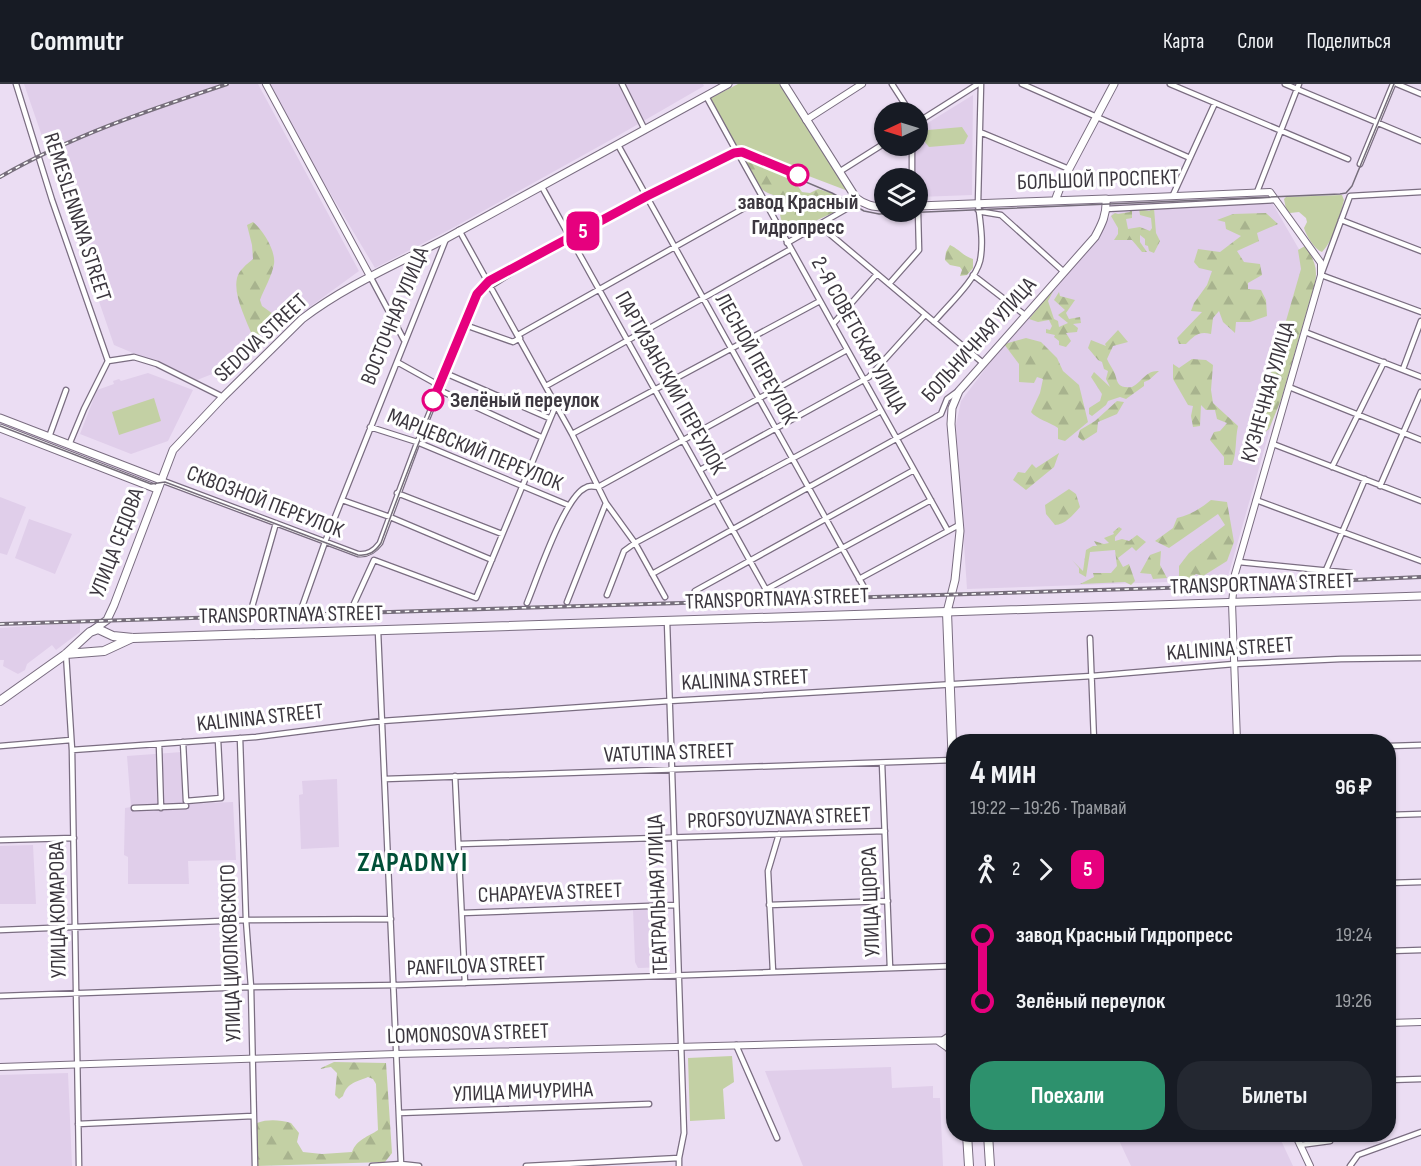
<!DOCTYPE html>
<html lang="ru">
<meta charset="utf-8">
<style>
:root{--surface:#171b24;--page:#242831;--text:#f1f3f6;--muted:#9ea1a6;--line:#363941;--accent:#2d916d}
body{margin:0;font-family:"Sofia Sans Condensed",sans-serif;background:var(--page);color:var(--text);height:100vh;display:flex;flex-direction:column;font-size:22px;white-space:nowrap}
*{box-sizing:border-box;margin:0}
p{font-size:20px;color:var(--muted)}
.icon{flex:none;width:33px;height:33px;fill:none;stroke:currentColor;stroke-width:2;stroke-linecap:round;stroke-linejoin:round}
.map{position:relative;flex:1;overflow:hidden}
.drawer{position:absolute;left:946px;top:650px;width:450px;height:408px;display:flex;flex-direction:column;background:var(--surface);border-radius:24px;box-shadow:0 2px 4px #0004}
.drawer>*{flex:none}
.badge{padding:0 12px;border-radius:9px;font-size:21px;line-height:39px}
.needle{width:39px;rotate:266deg}
.buttons{position:absolute;left:874px;top:18px;display:grid;gap:12px}
.buttons a{display:grid;place-items:center;width:54px;height:54px;border-radius:50%;background:var(--surface);box-shadow:0 2px 4px #0004;font-size:30px}
.map>.badge{position:absolute;translate:-50% -50%;box-shadow:0 0 0 3px #fff}
.legs{display:flex;align-items:center;gap:9px;height:66px;padding:0 24px;font-size:20px}
.legs p{margin-inline-start:auto}
.overview{display:flex;align-items:center;justify-content:space-between;height:102px;padding:0 24px}
h1{font-size:33px;font-weight:700;line-height:45px}
.action{display:flex;gap:12px;margin-top:auto;padding:12px 24px}
.action a{flex:1;height:69px;border-radius:24px;background:var(--accent);color:#fff;font-size:24px;font-weight:700;line-height:69px;text-align:center}
.action a+a{background:var(--page);color:var(--text)}
ul{padding:0 24px;list-style:none}
li{display:flex;align-items:center;gap:21px;height:66px;font-size:22px}
li i{display:grid;place-items:center;width:9px;height:100%;margin:0 8px;background:currentColor}
li i::after{content:'';width:15px;height:15px;margin:-8px;border:4px solid;border-radius:50%;background:var(--surface)}
li p{margin-inline-start:auto}
li:first-child i{background:linear-gradient(#0000 50%,currentColor 0)}
li:last-child i{background:linear-gradient(currentColor 50%,#0000 0)}
header{display:flex;align-items:center;gap:36px;box-sizing:border-box;height:84px;padding:0 30px;background:var(--surface);border-bottom:2px solid var(--line)}
header strong{font-size:28px}
nav{display:flex;gap:33px;margin-inline-start:auto;font-size:21px}
.map>svg:first-child{display:block}
.built{fill:#e0ceea}
.forest{fill:url(#forest-firs)}
.park{fill:#c3d0a4}
.lines{fill:none;stroke-linecap:round;stroke-linejoin:round}
.minor-casing{stroke:#7a6d81;stroke-width:7}
.tertiary-casing{stroke:#7a6d81;stroke-width:8}
.secondary-casing{stroke:#7a6d81;stroke-width:9}
.primary-casing{stroke:#7a6d81;stroke-width:10}
.minor{stroke:#fff;stroke-width:4.5}
.tertiary{stroke:#fff;stroke-width:6}
.secondary{stroke:#fff;stroke-width:7}
.primary{stroke:#fff;stroke-width:8}
.tram{stroke:#766e7b;stroke-width:1.5}
.rail-casing{stroke:#766e7b;stroke-width:4}
.rail{stroke:#fff;stroke-width:1.5;stroke-dasharray:4.5;stroke-linecap:butt}
.line-1-casing{stroke:#fff;stroke-width:14}
.line-1{stroke:#e6007e;stroke-width:9}
.stop-1-dot{fill:#fff;stroke:#e6007e;stroke-width:3}
.labels{text-anchor:middle;dominant-baseline:central;stroke-width:6;stroke-linejoin:round;paint-order:stroke}
.street-label{font-size:22px;fill:#3c373f;stroke:#fff}
.stop-label{font-size:22px;font-weight:bold;fill:#3c373f;stroke:#fff}
.district-label{font-size:28px;font-weight:bold;letter-spacing:1.5px;fill:#014f37;stroke:#fff}
</style>
<header>
<strong>Commutr</strong>
<nav><a>Карта</a><a>Слои</a><a>Поделиться</a></nav>
</header>
<div class="map">
<svg width="1421" height="1082" viewBox="0 0 1421 1082">
<defs>
<pattern id="forest-firs" width="22" height="20" patternUnits="userSpaceOnUse" patternTransform="scale(1.5)"><rect width="22" height="20" fill="#c3d0a4"/><path d="M5 1l3.5 6h-7zM16 11l3.5 6h-7z" fill="#a8b38e"/></pattern>
</defs>
<rect width="100%" height="100%" fill="#ebddf3"/>
<path class="built" d="M24 0H258L359 187 225 285 197 296 114 261Z
M270 0H703L704 2 614 54 449 146 375 184 305 67Z
M973 11 972 111 918 113V94H913L912 62H918V45Z
M1271 117 1314 191 1227 496 967 505 956 341 961 317 1004 260 1097 153 1115 125Z
M148 289 193 306 168 357 131 370 80 350 97 306 114 300 113 297 119 295 121 297Z
M0 413 26 423 7 471 0 469Z
M29 435 72 450 55 490 15 474Z
M80 539V548L56 566 52 561 27 580 25 586 18 590 3 582 4 576H0V544Z
M182 668 185 720 233 718 236 776 188 777 189 800H128V773L124 771 125 724 131 723 127 672Z
M337 695 339 763 301 765 299 711 303 710 302 697Z
M33 761 36 820H0V762Z
M666 824 668 883 638 884 635 878 633 825Z
M891 983 892 1004 933 1002V1014H940L943 1082H803L765 987Z
M68 989 72 1082H0V991Z
M1116 1050H1278L1293 1082H1131Z"/>
<path class="forest" d="M746 75H749L789 94 795 98 802 108 810 109 818 105C828 108 840 110 842 122L837 127 791 148C784 145 780 136 780 128L786 124 787 121C781 113 774 112 766 108 756 103 748 86 746 75Z
M1154 124 1156 149 1160 157 1154 169 1149 167 1148 162 1145 161V155L1140 151V158L1147 168H1142L1132 156H1114L1118 150V144L1111 132 1115 129 1118 130 1130 128 1129 125H1132V134L1126 135 1128 145 1140 143 1150 147 1152 144 1151 134 1140 131 1139 125 1149 127Z
M1266 129 1278 140 1257 149 1259 157 1237 167 1244 178 1260 180 1262 191 1248 199V205L1261 206 1266 216 1267 232 1250 238H1236L1235 249 1223 238 1219 227 1213 234 1211 250C1199 247 1195 251 1186 260H1179L1177 254 1202 228 1191 227 1194 219 1207 201 1212 187 1199 184 1194 178 1198 165 1220 168 1241 152 1226 145 1225 138 1217 136 1233 130Z
M253 138C263 146 276 167 274 180 272 192 264 205 260 216L262 222 280 235 274 242 256 253 252 251C246 235 233 211 237 194 239 186 247 180 253 175L252 161 247 141Z
M950 161C959 165 963 172 973 175V184L967 191 960 192 962 186 960 183 950 181 945 176 946 168Z
M1305 162C1314 175 1318 184 1315 199L1281 316 1269 345 1259 353 1255 351 1262 320 1301 185 1298 166Z
M1056 202 1048 217 1054 235 1058 237 1059 243 1068 239 1058 231 1065 226 1054 216 1059 208 1060 212 1075 216 1066 229 1069 235 1080 233 1081 239 1073 240 1078 244 1077 248 1066 249 1071 257 1066 263 1059 261V257L1054 253 1055 251 1046 249V245L1050 246 1052 242 1049 236 1038 238 1029 235Z
M1118 246 1128 258 1113 262 1107 275C1109 280 1113 285 1115 290 1118 301 1119 304 1132 303 1142 298 1146 286 1159 287L1149 296 1144 298V302L1126 315 1120 313 1108 317 1106 321 1092 332 1089 330V324L1100 317 1102 310 1091 293 1094 288 1110 303 1106 295 1108 287 1104 285 1102 278 1098 276 1088 264 1091 256 1106 262 1105 260Z
M1026 254 1041 258 1057 274 1063 287 1079 301 1088 338 1065 357 1058 355V344C1051 339 1035 334 1031 328L1040 309 1043 295 1037 293 1034 299 1019 298V280L1004 260Z
M1192 275 1206 276 1213 281 1211 306 1213 319 1238 342C1235 355 1237 369 1232 381H1224V373L1210 356 1214 348 1220 347 1227 339 1217 335 1215 326H1206L1201 321 1200 342 1193 343 1191 332 1193 322 1188 321 1173 295V280L1179 284Z
M1117 317 1124 318 1117 330 1098 338 1097 348 1083 357 1078 353 1080 346 1095 337Z
M1059 369 1054 383 1026 406 1013 396 1018 388 1025 389 1032 380 1036 384Z
M1069 405 1076 410 1080 423C1074 430 1065 441 1055 441L1046 430 1045 421Z
M1211 416 1227 418 1234 458 1227 477 1203 492 1196 490 1190 495 1179 492V482L1189 469 1225 441 1218 430 1169 464 1155 457 1173 444 1177 434C1190 431 1200 425 1211 416Z
M1119 443 1122 445 1115 453V457L1122 455 1129 457 1137 451 1146 458 1136 467 1132 463 1118 474 1123 483 1129 480 1135 497 1131 501 1125 498 1080 500 1094 493 1093 489H1111L1117 482 1115 466 1090 468 1086 493 1079 489V484L1072 476 1083 487 1086 466 1093 462H1097L1094 457 1104 460 1109 459 1104 454 1114 450 1113 448Z
M1161 467 1160 481 1167 494 1153 495 1151 490 1140 489 1150 471Z
M334 978 386 979 392 1069 385 1078 257 1082 255 1079 254 1053 257 1039C268 1035 280 1036 291 1039L299 1049 297 1058 303 1068 322 1070 352 1068C357 1055 368 1053 378 1046L376 1000 373 995 368 993C356 998 347 999 343 1012L339 1015 335 1011 337 989 331 983 319 985Z"/>
<path class="park" d="M738 0H783L848 107 738 65 709 15Z
M962 43 968 52 964 60 929 63 924 57V51L928 46Z
M1342 111 1344 116C1340 132 1334 156 1322 168 1314 165 1306 151 1304 144L1307 138 1306 134 1299 128 1290 129 1286 125 1284 115 1286 113Z
M154 314 161 337 119 351 112 328Z
M732 972 734 998 723 1005 725 1035 690 1037 688 974Z"/>
<g class="lines">
<g class="minor-casing">
<path id="minor" d="M16 0 52 116 108 277
M622 0 645 46
M892 0 910 28
M1022 0 1190 74
M1170 0 1348 75
M1285 0 1421 57
M1397 0 1421 10
M706 12 734 63
M918 38 978 0
M980 48 1069 85
M618 61 865 505
M912 62V94
M739 71 948 447
M1360 80 1393 0
M839 88 885 59
M542 103 769 511
M1257 108 1299 0
M1421 108 1350 112 1321 191 1421 228
M1173 111 1215 19
M1106 125 1276 116
M978 126 983 128 1001 131 1064 188
M1341 136 1421 167
M819 141 983 279
M459 146 572 350 606 419 635 459 665 513
M787 159 860 117
M973 191 1025 231
M371 194 404 256
M889 200 919 166 918 127
M934 238C947 222 975 197 980 177 984 158 980 137 978 119L981 0
M833 240 877 190
M465 241 513 258 520 254
M1305 248 1421 293
M518 251 762 114
M397 278 433 298 439 306 541 353
M1403 285 1421 237
M445 289 549 334
M546 302 791 165
M1289 303 1421 356
M370 343 417 358 568 421
M572 350 820 217
M49 353 66 306
M1273 360 1421 417
M69 361 84 325 108 277 134 273 157 280 223 313
M1332 383 1384 278
M700 386 869 293 925 231
M161 396 358 470C368 471 374 467 380 459L416 362 478 210 569 152 697 85
M1380 402 1421 308
M397 409 502 450
M342 416 390 433 492 476
M1256 416 1421 477
M1239 478 1351 489
M1326 486 1365 395
M652 490 941 330 947 315 958 307
M859 495 959 441
M767 505 931 416
M695 507 914 386
M607 511 624 467 635 459 881 327
M567 518 606 419
M527 519C537 495 564 414 585 404 589 401 593 402 598 403L847 266
M252 523 276 439
M302 523 325 458 446 155
M352 524 374 476 476 514 556 321
M667 537 684 1049 679 1074V1082
M378 547 401 1080
M1090 554 1094 657
M66 570 72 666 79 1082
M240 654 246 836 251 903 255 1082
M183 658 186 717 221 714 218 656
M159 660 161 724
M0 662 71 656
M1389 662 1421 661
M72 666 256 653 382 637 669 617 1092 592 1234 580 1341 575 1421 574
M882 679 890 884
M455 692 465 899
M385 695 954 676
M134 724 186 722
M1389 731 1421 730
M0 756 74 754
M459 760 885 747
M1389 799 1421 798
M769 821 888 817
M462 829 675 821
M0 846 246 836 391 835
M1389 867 1421 866
M773 888 768 787 779 750
M0 912 251 903 399 901 954 882
M736 961 777 1054
M1389 996 1421 995
M399 1029 649 1020
M78 1040 253 1032
M1300 1061 1330 1057
M372 1082 401 1080 419 1082
M526 1082 679 1074
M1350 1082 1358 1071 1421 1048"/>
</g>
<g class="tertiary-casing">
<path id="tertiary" d="M266 0 371 194
M806 36 862 0
M1106 115 1270 108 1321 179V191L1235 490 1232 519 1237 657
M1389 939 1421 938
M938 957 948 964 954 973
M0 983 396 970 954 956
M1295 1050 1310 1082"/>
</g>
<g class="secondary-casing">
<path id="secondary" d="M784 0 856 114C865 121 873 123 885 123
M1055 117 1062 98 1114 0
M918 122 1106 115C1107 130 1102 140 1095 153L959 307 952 324 951 340 960 447 955 496 947 528 1421 512
M0 334 161 396
M0 344 157 405
M93 546 107 536 114 521 173 366 223 313 302 235C345 202 397 180 445 155 539 103 634 52 728 0"/>
</g>
<g class="primary-casing">
<path id="primary" d="M66 570 104 567 132 554
M0 617 66 570 90 548 98 545 113 552 133 554 947 528 954 711
M945 956 954 950
M967 1050 969 1082
M988 1050 990 1082"/>
</g>
<use href="#minor" class="minor"/>
<use href="#tertiary" class="tertiary"/>
<use href="#secondary" class="secondary"/>
<use href="#primary" class="primary"/>
<path class="tram" d="M0 342 151 400 165 398 358 471C369 472 375 468 381 459 403 398 427 337 452 276 461 252 471 215 490 199L735 70 742 71 832 109 864 127 879 130 1340 110 1346 109 1352 102 1394 0"/>
<g class="rail-casing">
<path id="rail" d="M0 93C71 52 149 26 227 0
M0 540 1197 503 1421 493"/>
</g>
<use href="#rail" class="rail"/>
</g>
<g class="lines">
<g class="line-1-casing">
<path id="line-1" d="M433 316 477 210 489 197 647 112 734 69 742 68 798 91"/>
</g>
<use href="#line-1" class="line-1"/>
</g>
<g class="stop-1-dot">
<circle cx="798" cy="91" r="10"/>
<circle cx="433" cy="316" r="10"/>
</g>
<g class="labels">
<g class="street-label">
<text transform="translate(1098 96) rotate(-2)">БОЛЬШОЙ ПРОСПЕКТ</text>
<text transform="translate(77 133) rotate(72)">REMESLENNAYA STREET</text>
<text transform="translate(395 232) rotate(-68)">ВОСТОЧНАЯ УЛИЦА</text>
<text transform="translate(859 251) rotate(61)">2-Я СОВЕТСКАЯ УЛИЦА</text>
<text transform="translate(261 254) rotate(-43)">SEDOVA STREET</text>
<text transform="translate(979 256) rotate(-48)">БОЛЬНИЧНАЯ УЛИЦА</text>
<text transform="translate(756 275) rotate(61)">ЛЕСНОЙ ПЕРЕУЛОК</text>
<text transform="translate(670 299) rotate(61)">ПАРТИЗАНСКИЙ ПЕРЕУЛОК</text>
<text transform="translate(1268 308) rotate(-74)">КУЗНЕЧНАЯ УЛИЦА</text>
<text transform="translate(475 366) rotate(22)">МАРЦЕВСКИЙ ПЕРЕУЛОК</text>
<text transform="translate(265 418) rotate(21)">СКВОЗНОЙ ПЕРЕУЛОК</text>
<text transform="translate(117 459) rotate(-69)">УЛИЦА СЕДОВА</text>
<text transform="translate(1262 500) rotate(-2)">TRANSPORTNAYA STREET</text>
<text transform="translate(777 515) rotate(-2)">TRANSPORTNAYA STREET</text>
<text transform="translate(291 531) rotate(-1)">TRANSPORTNAYA STREET</text>
<text transform="translate(1230 565) rotate(-4)">KALININA STREET</text>
<text transform="translate(745 596) rotate(-3)">KALININA STREET</text>
<text transform="translate(260 634) rotate(-6)">KALININA STREET</text>
<text transform="translate(669 669) rotate(-2)">VATUTINA STREET</text>
<text transform="translate(779 734) rotate(-2)">PROFSOYUZNAYA STREET</text>
<text transform="translate(550 809) rotate(-2)">CHAPAYEVA STREET</text>
<text transform="translate(658 810) rotate(-92)">ТЕАТРАЛЬНАЯ УЛИЦА</text>
<text transform="translate(871 818) rotate(-92)">УЛИЦА ЩОРСА</text>
<text transform="translate(58 826) rotate(-91)">УЛИЦА КОМАРОВА</text>
<text transform="translate(231 869) rotate(-92)">УЛИЦА ЦИОЛКОВСКОГО</text>
<text transform="translate(476 882) rotate(-2)">PANFILOVA STREET</text>
<text transform="translate(468 950) rotate(-2)">LOMONOSOVA STREET</text>
<text transform="translate(523 1008) rotate(-2)">УЛИЦА МИЧУРИНА</text>
</g>
<g class="stop-label">
<text x="798" y="118">завод Красный<tspan x="798" dy="25">Гидропресс</tspan></text>
<text x="450" y="316" text-anchor="start">Зелёный переулок</text>
</g>
<g class="district-label">
<text x="413" y="778">ZAPADNYI</text>
</g>
</g>
</svg>
<div class="buttons">
<a><svg class="needle" viewBox="-14 -14 28 28"><path d="M0-13l5 13h-10z" fill="#e53935"/><path d="M0 13l5-13h-10z" fill="#9ea1a6"/></svg></a>
<a><svg class="icon" aria-label="layers" viewBox="0 0 24 24"><path d="M12 4l9 5-9 5-9-5zM3 14l9 5 9-5"/></svg></a>
</div>
<b class="badge" style="left:583px;top:147px;background:#e6007e;color:#fff">5</b>
<section class="drawer">
<div class="overview"><div><h1>4 мин</h1><p>19:22 – 19:26 · Трамвай</p></div><b>96 ₽</b></div>
<div class="legs"><svg class="icon" aria-label="walk" viewBox="0 0 24 24"><circle cx="13" cy="4" r="2"/><path d="M13 8l-2 6 4 7M11 14l-3 7M7 12l3-4h3l4 4"/></svg>2<svg class="icon" aria-label="forward" viewBox="0 0 24 24"><path d="M9 5l7 7-7 7"/></svg><b class="badge" style="background:#e6007e;color:#fff">5</b></div>
<ul>
<li><i style="color:#e6007e"></i><b>завод Красный Гидропресс</b><p>19:24</p></li>
<li><i style="color:#e6007e"></i><b>Зелёный переулок</b><p>19:26</p></li>
</ul>
<div class="action"><a>Поехали</a><a>Билеты</a></div>
</section>
</div>
